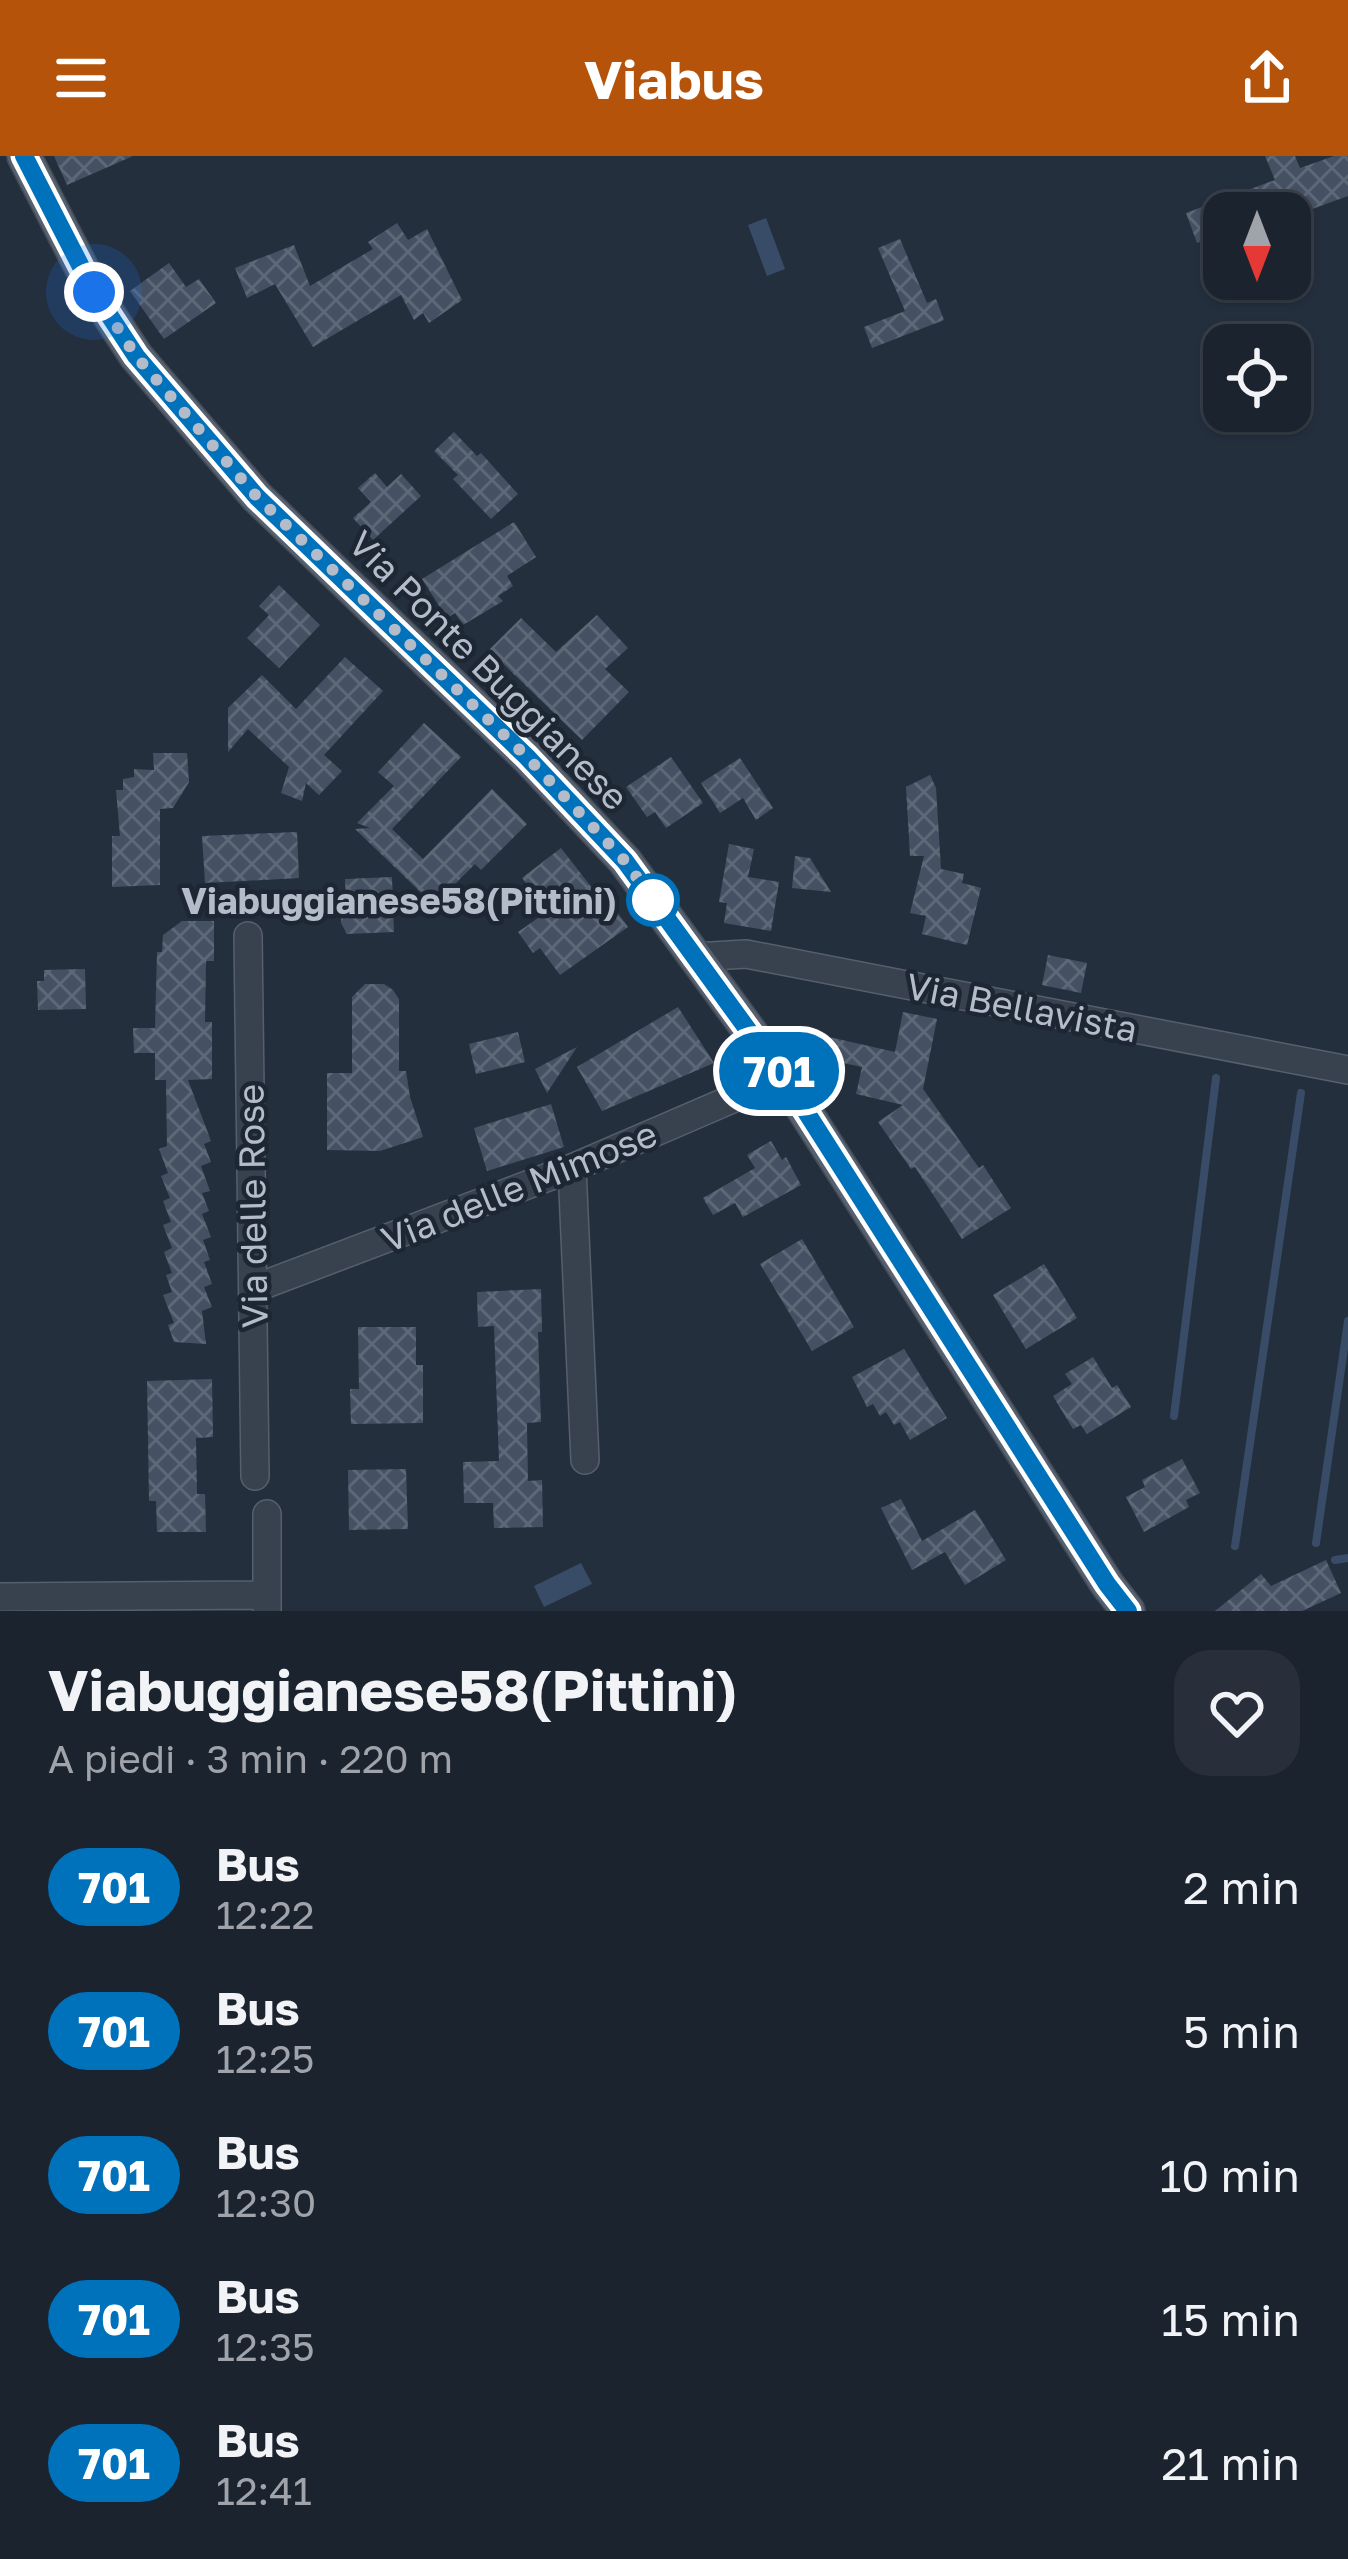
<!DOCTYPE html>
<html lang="it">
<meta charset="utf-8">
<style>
:root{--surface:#1b232e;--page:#282f3a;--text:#f1f3f6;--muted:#a0a4aa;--line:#39404a;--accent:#b45309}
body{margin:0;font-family:"Golos Text",sans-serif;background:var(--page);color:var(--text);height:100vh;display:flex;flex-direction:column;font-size:45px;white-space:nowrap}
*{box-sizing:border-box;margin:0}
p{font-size:39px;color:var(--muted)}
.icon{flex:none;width:66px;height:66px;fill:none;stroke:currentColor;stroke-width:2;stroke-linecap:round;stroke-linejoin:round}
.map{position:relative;height:1455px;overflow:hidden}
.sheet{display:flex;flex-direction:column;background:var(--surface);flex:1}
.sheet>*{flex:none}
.badge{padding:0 24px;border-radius:39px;font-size:42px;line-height:78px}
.needle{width:78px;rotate:180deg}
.tools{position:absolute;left:1203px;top:36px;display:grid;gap:24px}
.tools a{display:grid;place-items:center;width:108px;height:108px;border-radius:24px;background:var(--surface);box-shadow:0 3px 9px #0004,0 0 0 3px var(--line);font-size:60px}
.you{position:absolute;width:60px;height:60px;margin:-30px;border:9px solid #fff;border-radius:50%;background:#1a73e8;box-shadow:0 0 0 18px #1a73e833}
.map>.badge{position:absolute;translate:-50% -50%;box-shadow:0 0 0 6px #fff}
.round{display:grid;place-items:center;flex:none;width:126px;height:126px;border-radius:36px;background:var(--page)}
.overview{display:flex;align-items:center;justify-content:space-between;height:204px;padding:0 48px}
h1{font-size:57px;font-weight:700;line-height:90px}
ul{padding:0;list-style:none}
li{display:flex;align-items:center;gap:36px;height:144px;padding:0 48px}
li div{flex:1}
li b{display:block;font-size:45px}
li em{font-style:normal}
li .badge{min-width:132px;font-weight:700;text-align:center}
header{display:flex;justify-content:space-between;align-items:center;height:156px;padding:0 48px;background:var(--accent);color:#fff;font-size:54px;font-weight:700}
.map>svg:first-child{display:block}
.water{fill:#394c67}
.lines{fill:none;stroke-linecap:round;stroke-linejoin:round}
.stream{stroke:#394c67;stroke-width:8}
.building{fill:url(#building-cross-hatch)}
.minor-casing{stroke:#565f6c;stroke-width:30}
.major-casing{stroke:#414a57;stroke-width:36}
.minor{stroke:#38414e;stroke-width:27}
.major{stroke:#56606e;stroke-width:33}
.line-casing{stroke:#fff;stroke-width:27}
.line{stroke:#0072bc;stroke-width:18}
.walk{stroke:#b4bcc9;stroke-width:12;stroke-dasharray:0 21.6}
.stop-dot{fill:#fff;stroke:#0072bc;stroke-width:6}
.labels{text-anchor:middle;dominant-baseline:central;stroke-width:9;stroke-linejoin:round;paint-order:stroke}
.street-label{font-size:36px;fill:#b4bcc9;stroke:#1d2633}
.stop-label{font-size:36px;font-weight:bold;fill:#b4bcc9;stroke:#1d2633;text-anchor:end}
</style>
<header><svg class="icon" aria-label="menu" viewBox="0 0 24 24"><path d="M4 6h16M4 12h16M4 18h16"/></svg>Viabus<svg class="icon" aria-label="share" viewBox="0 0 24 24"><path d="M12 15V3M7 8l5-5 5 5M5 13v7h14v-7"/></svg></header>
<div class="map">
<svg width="1348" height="1455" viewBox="0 0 1348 1455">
<defs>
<pattern id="building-cross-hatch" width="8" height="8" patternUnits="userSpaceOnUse" patternTransform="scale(3)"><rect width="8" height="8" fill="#455162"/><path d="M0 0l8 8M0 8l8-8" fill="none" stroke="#5d6877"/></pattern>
</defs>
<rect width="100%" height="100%" fill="#242f3e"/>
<path class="water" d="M766 62 785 113 767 120 748 69Z
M581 1407 592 1428 544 1451 534 1430Z"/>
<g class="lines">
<path class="stream" d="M1174 1260 1216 922
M1316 1387 1348 1165
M1235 1390 1301 937
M1335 1404 1348 1402"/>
</g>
<path class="building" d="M54 0H133L67 29Z
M1265 0H1295L1300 12 1334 0H1348V40L1301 57H1224V77L1197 87 1186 57 1275 24Z
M397 67 408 84 427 73 462 144 429 167 423 157 414 164 401 139 313 191 275 128 247 142 235 112 294 89 310 130 373 93 368 86Z
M900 83 927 147 936 143 944 164 872 192 864 171 905 155 878 92Z
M169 107 186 131 199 123 216 147 164 183 130 135Z
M454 276 477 300 481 297 518 338 491 363 453 323 458 319 434 295Z
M375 317 387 331 401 318 421 340 373 384 353 362 371 346 358 332Z
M514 366 536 401 507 420 513 430 498 440 503 445 463 469 455 457 447 462 422 423Z
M279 429 320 469 279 512 247 482 269 459 259 450Z
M597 459 628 492 605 513 629 536 582 584 489 494 521 462 556 496Z
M345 501 383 535 324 599 342 615 319 639 306 627 302 645 281 637 289 611 248 573 228 596V552L262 519 296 553Z
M424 567 461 601 392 673 423 703 492 633 527 668 481 714 475 708 434 749 355 673 370 672 357 667 394 630 378 616Z
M153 597H187L189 626 173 652 160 653V729L112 731V680H120L116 634H123V623L134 621V613L154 614Z
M671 601 703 647 666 672 655 656 647 661 626 631Z
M740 602 773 652 756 664 743 642 720 657 701 627Z
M930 619 936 632 941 713 964 718 962 727 981 732 967 789 922 778 926 760 910 757 924 700H910L906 631Z
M297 676 299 722 205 727 202 680Z
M729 688 754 693 748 721 779 726 771 775 724 767 727 747 719 746Z
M561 692 610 755 614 752 628 771 560 819 540 792 533 797 518 776 548 755 522 722Z
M795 700 810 702 831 736 792 732Z
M392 721 394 776 347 778 341 767V754L346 749 345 723Z
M182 765H214V805H206L205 866H212V923L188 924 211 985 204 988 211 1006 201 1010 210 1035 202 1037 209 1055 202 1058 211 1081 203 1084 210 1104 204 1106 212 1128 204 1131 212 1151 202 1155 206 1188 174 1186 168 1169 174 1167 163 1139 172 1136 166 1119 172 1117 164 1096 172 1092 163 1069 171 1066 163 1045 170 1042 161 1020 168 1017 159 993 167 990 166 924H155V897H134L133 872H155L157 796H162L163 779Z
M1048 799 1087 807 1081 837 1042 829Z
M85 813 86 853 38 854 37 825H44V814Z
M365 828H384L393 834 399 843V915H406L410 941 423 981 380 995 327 994V917H352V841Z
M678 851 714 907 602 955 577 911Z
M903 856 937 863 923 933 979 1012 983 1009 1011 1052 962 1083 915 1011 911 1013 878 966 903 949 856 938 862 911 824 903 829 881 895 896Z
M518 876 525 906 476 918 469 888Z
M577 891 547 937 535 913Z
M551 948 564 991 487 1015 474 972Z
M771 985 782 1004 786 1001 801 1029 743 1061 735 1047 713 1059 703 1042 755 1012 747 999Z
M802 1083 854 1171 812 1195 760 1108Z
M1044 1108 1077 1162 1026 1193 993 1139Z
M541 1133 542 1176H538L541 1266 527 1267 528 1325 542 1324 543 1371 494 1372 493 1347H464L463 1306 499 1305 494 1170 478 1171 477 1136Z
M358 1171H416V1209H423V1267L351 1268 350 1233H359Z
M904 1193 947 1262 910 1284 900 1266 894 1269 886 1256 880 1260 873 1248 867 1251 852 1221Z
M1093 1201 1112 1232 1117 1229 1131 1251 1087 1278 1081 1269 1073 1273 1053 1240 1072 1228 1065 1218Z
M212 1223 213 1281 196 1282 197 1338H205L206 1376H157L156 1345H149L147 1225Z
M1182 1303 1200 1337 1186 1344 1189 1351 1144 1376 1126 1341 1145 1331 1142 1324Z
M406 1313 408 1373 349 1374 348 1314Z
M901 1343 922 1385 975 1354 1006 1404 965 1429 945 1396 912 1414 881 1352Z
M1326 1404 1341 1437 1302 1455H1215L1261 1418 1271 1430Z"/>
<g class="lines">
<g class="minor-casing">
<path id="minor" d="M248 780 255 1320
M695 801 746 798 1348 914
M572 1012 585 1304
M253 1133 572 1012 783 921
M267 1358V1455
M0 1441 267 1439"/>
</g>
<g class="major-casing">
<path id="major" d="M24 0 94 136 136 200 257 341 527 601 625 705 783 921 1107 1428 1128 1455"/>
</g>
<use href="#minor" class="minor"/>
<use href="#major" class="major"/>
</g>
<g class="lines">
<g class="line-casing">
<path id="line" d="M24 0 94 136 136 200 257 341 527 601 625 705 796 940 1107 1428 1128 1455"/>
</g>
<use href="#line" class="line"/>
<path class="walk" d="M94 136 136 200 257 341 527 601 625 705 660 753 653 744"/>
</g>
<circle class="stop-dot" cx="653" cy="744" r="24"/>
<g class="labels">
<g class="street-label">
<text transform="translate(489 514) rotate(45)">Via Ponte Buggianese</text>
<text transform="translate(1022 851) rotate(11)">Via Bellavista</text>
<text transform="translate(519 1030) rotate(-22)">Via delle Mimose</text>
<text transform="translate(252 1050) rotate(-91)">Via delle Rose</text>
</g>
<g class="stop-label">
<text x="617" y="744">Viabuggianese58(Pittini)</text>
</g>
</g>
</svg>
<div class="tools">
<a><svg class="needle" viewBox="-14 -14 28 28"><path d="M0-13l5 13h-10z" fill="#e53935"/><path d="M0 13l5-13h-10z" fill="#a0a4aa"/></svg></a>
<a><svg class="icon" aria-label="locate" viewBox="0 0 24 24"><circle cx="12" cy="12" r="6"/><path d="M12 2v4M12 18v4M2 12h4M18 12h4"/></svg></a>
</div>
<div class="you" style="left:94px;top:136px"></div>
<b class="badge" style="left:779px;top:915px;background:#0072bc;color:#fff">701</b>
</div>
<section class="sheet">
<div class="overview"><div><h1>Viabuggianese58(Pittini)</h1><p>A piedi · 3 min · 220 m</p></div><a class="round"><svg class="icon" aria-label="heart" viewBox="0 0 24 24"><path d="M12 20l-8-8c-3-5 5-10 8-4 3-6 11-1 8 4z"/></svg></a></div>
<ul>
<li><span class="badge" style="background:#0072bc;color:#fff">701</span><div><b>Bus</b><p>12:22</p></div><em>2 min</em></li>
<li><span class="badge" style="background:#0072bc;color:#fff">701</span><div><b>Bus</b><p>12:25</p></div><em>5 min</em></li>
<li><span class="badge" style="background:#0072bc;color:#fff">701</span><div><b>Bus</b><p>12:30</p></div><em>10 min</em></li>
<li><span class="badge" style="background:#0072bc;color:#fff">701</span><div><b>Bus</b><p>12:35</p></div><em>15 min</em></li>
<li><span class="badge" style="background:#0072bc;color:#fff">701</span><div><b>Bus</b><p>12:41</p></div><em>21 min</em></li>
</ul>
</section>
